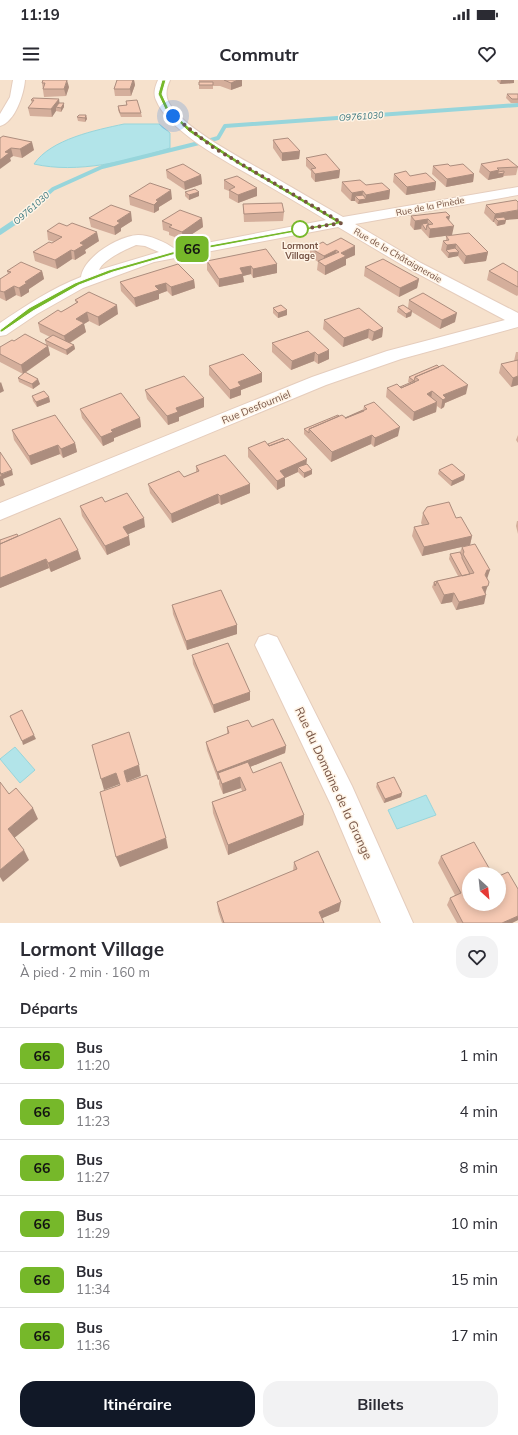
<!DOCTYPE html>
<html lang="fr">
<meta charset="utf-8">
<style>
:root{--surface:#fff;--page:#f2f2f3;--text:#2b2b33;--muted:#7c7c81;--line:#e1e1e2;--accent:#111827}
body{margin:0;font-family:Mulish,sans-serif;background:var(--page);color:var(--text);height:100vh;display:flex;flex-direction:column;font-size:15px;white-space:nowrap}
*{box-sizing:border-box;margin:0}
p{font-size:13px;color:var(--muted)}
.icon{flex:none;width:22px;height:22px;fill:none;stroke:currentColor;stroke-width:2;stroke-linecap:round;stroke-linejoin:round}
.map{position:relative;height:843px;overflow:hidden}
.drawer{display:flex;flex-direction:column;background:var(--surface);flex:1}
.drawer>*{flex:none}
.badge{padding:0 8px;border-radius:6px;font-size:14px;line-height:26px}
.needle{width:26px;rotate:153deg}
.tools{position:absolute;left:462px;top:787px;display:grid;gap:8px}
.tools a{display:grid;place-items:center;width:44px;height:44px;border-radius:50%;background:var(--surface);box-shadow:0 2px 10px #0003;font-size:20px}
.you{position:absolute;width:20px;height:20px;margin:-10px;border:3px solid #fff;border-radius:50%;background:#1a73e8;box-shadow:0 0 0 6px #1a73e833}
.map>.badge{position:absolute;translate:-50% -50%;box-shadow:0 0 0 2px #fff}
h2{padding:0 20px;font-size:15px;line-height:36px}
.round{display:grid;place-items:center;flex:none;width:42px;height:42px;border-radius:16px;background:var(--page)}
.summary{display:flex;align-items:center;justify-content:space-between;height:68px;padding:0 20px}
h1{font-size:19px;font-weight:700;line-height:30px}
.cta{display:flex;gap:8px;margin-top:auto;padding:8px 20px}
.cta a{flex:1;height:46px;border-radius:16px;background:var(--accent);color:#fff;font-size:16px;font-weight:700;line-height:46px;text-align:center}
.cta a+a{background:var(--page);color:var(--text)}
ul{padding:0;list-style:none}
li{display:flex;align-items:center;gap:12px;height:56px;padding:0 20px;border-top:1px solid var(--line)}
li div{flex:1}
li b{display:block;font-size:15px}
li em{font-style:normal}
li .badge{min-width:44px;font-weight:700;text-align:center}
.status{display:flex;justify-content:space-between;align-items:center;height:28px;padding:0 20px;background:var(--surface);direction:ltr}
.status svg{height:11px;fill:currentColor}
header{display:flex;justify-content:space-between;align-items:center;height:52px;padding:0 20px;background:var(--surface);font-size:18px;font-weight:700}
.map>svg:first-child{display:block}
.residential{fill:#f6e1cc;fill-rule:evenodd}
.water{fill:#b2e4e9;stroke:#97d5db}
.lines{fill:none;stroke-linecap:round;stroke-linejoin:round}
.stream-far1{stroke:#97d5db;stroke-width:4}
.stream{stroke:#97d5db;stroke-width:5.5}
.street-casing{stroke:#e5cdbd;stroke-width:2}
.street{fill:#fff;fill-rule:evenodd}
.wall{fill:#d4ae9b}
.shaded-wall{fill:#ac8d7e}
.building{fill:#f6cab4;stroke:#ac8d7e}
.line{fill:#76b82a;stroke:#fff}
.walk{stroke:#765344;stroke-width:4;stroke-dasharray:0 7.2}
.stop-dot{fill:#fff;stroke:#76b82a;stroke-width:2}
.labels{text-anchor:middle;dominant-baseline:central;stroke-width:3;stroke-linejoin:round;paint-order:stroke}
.far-water-label{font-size:9px;font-style:italic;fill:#37767e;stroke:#fff4e6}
.far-street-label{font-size:9px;fill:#765344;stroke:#fff4e6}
.far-stop-label{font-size:9px;font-weight:bold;fill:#765344;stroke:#fff4e6}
.street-label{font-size:10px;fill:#765344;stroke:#fff4e6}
.near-street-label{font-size:12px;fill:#765344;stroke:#fff4e6}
</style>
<div class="status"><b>11:19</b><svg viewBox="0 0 49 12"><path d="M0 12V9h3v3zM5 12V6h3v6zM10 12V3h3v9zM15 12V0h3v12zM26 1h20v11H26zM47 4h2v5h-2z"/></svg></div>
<header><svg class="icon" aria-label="menu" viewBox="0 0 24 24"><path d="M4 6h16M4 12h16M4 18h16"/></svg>Commutr<svg class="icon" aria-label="heart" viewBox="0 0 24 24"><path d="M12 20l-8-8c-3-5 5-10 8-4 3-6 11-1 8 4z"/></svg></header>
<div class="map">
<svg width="518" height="843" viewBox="0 0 518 843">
<rect width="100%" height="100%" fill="#fef0de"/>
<path class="residential" d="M0 0H518V843H0ZM469 794H499V824H469Z"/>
<path class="water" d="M124 44H159L170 53V68C129 81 77 94 34 84 51 59 96 50 124 44Z
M15 667 35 690 20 703 0 679Z
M426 715 436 735 397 749 388 730Z"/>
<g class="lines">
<path class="stream-far1" d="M211 60 218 58 225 46 518 25
M19 139 53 109 102 87 199 63"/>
<path class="stream" d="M0 152 21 138"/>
<g class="street-casing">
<path id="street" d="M13 0H25C24 14 15 42 0 46V34L10 17Z
M158 0H170C167 7 165 13 168 21 179 46 244 80 269 94 293 108 318 123 343 137L518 107V115L355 144 421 183 518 233V247L401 279 326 305 0 440V423L312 297 387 271 505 240 409 189 338 147 154 182 83 208 37 234 6 255 0 256V243C25 226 52 208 81 197 84 177 118 156 138 155 150 155 165 162 175 169L326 140C303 126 279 112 255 98 227 82 168 51 156 20 153 13 155 7 158 0ZM136 165 145 166 159 172 99 190C103 180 126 169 136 165Z
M268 554 277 557 352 706 413 843H381L331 725 255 565 259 557Z"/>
</g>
<use href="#street" class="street"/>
</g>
<path class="wall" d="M43 0 69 7 66 16 44 17 42 3Z
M117 0H134L135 5 131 16H115L114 9Z
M199 0H242V6L231 10 220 6H213V9H199Z
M497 0H514V3L500 4 497 1Z
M507 14H518V23H511L506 18Z
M59 19V23L64 27 61 32 56 31 52 37 30 36 28 28 32 23 31 20Z
M126 21 141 33 142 37H121L118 30V26L126 25Z
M86 35 87 39 85 42 78 41 77 37Z
M0 58 34 70 22 78 13 76 10 78 11 81Z
M273 60 300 71 299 79 282 81 273 68Z
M306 78 340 90 339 98 315 102 311 97V91L306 86Z
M481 84 518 87 516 95 504 96 503 97 488 100 479 92Z
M433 86H450L474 94 473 102 446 107 432 94Z
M166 90 201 95 202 104 185 110 167 98Z
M394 94 436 102 435 110 406 115 393 102Z
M224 100 257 116 238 123 229 118V111L224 109Z
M342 102 366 105 390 110 389 119 358 124 355 121H351L341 111Z
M185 112 199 116 189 120 185 116Z
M129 116 172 119 159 127V130L154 133 130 125Z
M243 124 284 132 283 141 244 142Z
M486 125 506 140 505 144 497 146 494 142H493L484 133Z
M411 136 449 140 452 155 429 158 421 149 414 150 410 145Z
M89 138 132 141 121 148V151L115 155 91 147Z
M202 138 203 147 183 160 169 155V152L163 150 162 141Z
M47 151 99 161 85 170 86 173 75 180 72 179 57 189 35 181 33 172 54 162 48 160Z
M446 156 488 172 486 181 464 184 458 176 448 178 441 170 443 161 446 160Z
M327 165 355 175 346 179V185L325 195 317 190 318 182 310 176V168Z
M207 181 277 184V193L253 198 251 194 243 196 244 202 219 207 207 190Z
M365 187 419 199 417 208 399 217 364 196Z
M7 191H42L44 199 29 209V212L21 217 16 215 6 221 0 218V199L8 194Z
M489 191 518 192V215L517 216 487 200Z
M194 200 195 208 172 216 167 211 159 214V219L136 227 121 211 120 202Z
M75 220 118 234 99 246 89 241 84 244 86 252 70 263 74 265 75 269 67 275 48 266 50 275 25 293 40 304 33 309 19 302 18 298 23 294 0 282V267L14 261 46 264 45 260 50 257 40 252 38 243 61 232 76 223Z
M409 220 455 242 440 249 412 232 411 236 406 238 397 232 398 227 408 228Z
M273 228 287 230V235L278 238 273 233Z
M324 240 383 248 382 257 372 261 368 258 343 267 323 249Z
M308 251 329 279 318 284 314 281 291 290 272 272V263Z
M516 272H518V305L511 307 499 293 501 284 514 281Z
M437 285 466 314 445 323 444 327 441 329 437 326 436 332 413 341 386 317 387 308 400 307 410 303 408 302 409 297Z
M209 286 262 293V302L241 310V315L230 319 209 295Z
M145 310 204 318V327L179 337V341L168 345 147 319Z
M32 316 49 317 50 322 37 327 33 321Z
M364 326 398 356 374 367 371 364 331 382 304 354V349L339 336 345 338 363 330Z
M80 329 140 338 141 347 114 358V361L103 366 82 338Z
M12 350 75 363 77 372 63 378 60 374 31 385 14 360Z
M518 355V363L516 360Z
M268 364 307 384 312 394 304 398 298 392 285 398V406L277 410 248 377V368Z
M196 386 250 413 221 425 219 423 172 443 150 413 148 404 184 397 196 392Z
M439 390 465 395 464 400 451 406 438 394Z
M105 422 145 447 128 454 130 465 107 475 82 436 80 426Z
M423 433 456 438 472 456 470 465 422 476 412 456 414 447 422 445 421 443Z
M517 441H518V454L516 446Z
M18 456 81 479 51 492 49 488 0 508V460Z
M462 467 487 498 484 524 456 530 452 522 441 524 432 507 434 502 458 496 449 479 450 474 460 472Z
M172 525 237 545V554L187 570 173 534Z
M192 575 250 620 214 633 193 584Z
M227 647H252L286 666 285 673 250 687 253 693 304 735 303 745 228 775 213 733 212 722 242 711 241 708 223 714 219 704V699L218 700 207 670 206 662 227 654Z
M377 703 402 713 401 717 384 723 376 707Z
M441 776 489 788 486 794H469L518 809V840L512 843H457L447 825 450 818 455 815 438 783Z
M294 782 339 831 322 838 324 843H222L218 831 217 822 293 791Z"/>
<path class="shaded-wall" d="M67 0 69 7 66 16 64 9Z
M133 0H134L135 5 131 16 130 9Z
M238 0H242V6L231 10V3Z
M501 0H514V3L500 4Z
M59 19 60 27H56V31L52 37 51 29Z
M64 23V27L61 32V28Z
M86 35 87 39 85 42V38Z
M32 62 34 70 22 78 20 69Z
M11 68 13 76 10 78 11 81 0 89V80L5 72Z
M300 71 299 79 282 81V73Z
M340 90 339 98 315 102V94Z
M499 90 498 94 504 93 503 97 488 100 490 92Z
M474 94 473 102 446 107 447 99Z
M201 95 202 104 185 110 184 102Z
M436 102 435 110 406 115 407 107Z
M257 108V116L238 123V115Z
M171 110 172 119 159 127V130L154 133V125L156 120Z
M390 110 389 119 365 123 366 115Z
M363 111 362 119H366L365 123 358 124 359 120 355 116V121H351L352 113Z
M199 112V116L189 120V115Z
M518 130V139L506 140 505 144 497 146 498 141 495 138 494 142H493L495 134Z
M131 132 132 141 121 148V151L115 155 114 147 117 141Z
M450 136 448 145 446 137Z
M202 138 203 147 183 160 182 152Z
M428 139 427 148 422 144 421 149 414 150 415 141Z
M454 146 452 155 429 158 430 149Z
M97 152 99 161 85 170 86 173 75 180 74 171 80 163Z
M456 164 455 173 459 172 458 176 448 178 449 173 446 170 447 165Z
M355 166V175L346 179V185L325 195V186L341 173Z
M71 170 72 179 57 189 55 180Z
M336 170 335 179 323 185 324 176Z
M488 172 486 181 464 184 466 176Z
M277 184V193L253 198V189Z
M251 186V194L243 196 244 202 219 207V199L240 188Z
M42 191 44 199 29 209V212L21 217 19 208 25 202Z
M419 199 417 208 399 217 400 208Z
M194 200 195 208 172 216 171 207Z
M166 203 167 211 159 214V219L136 227 134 218 155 206Z
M14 206 16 215 6 221 4 212Z
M117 225 118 234 99 246 98 237Z
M287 230V235L278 238V233Z
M412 231 411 236 406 238V234Z
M87 232 89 241 84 244 86 252 66 265 64 256 76 239Z
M457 233 455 242 440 249 442 240Z
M383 248 382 257 372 261 374 252Z
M369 249 368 258 343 267 344 258Z
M74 265 75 269 67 275 66 270Z
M48 266 50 275 23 294 21 285Z
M329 270V279L318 284V275Z
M315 272 314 281 291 290 292 281Z
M262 293V302L241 310V315L230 319V310L238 302Z
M518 296V305L511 307 513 298Z
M38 299 40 304 33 309 32 304Z
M1 302 4 311 0 313V303Z
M468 305 466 314 445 323 444 327 441 329 443 315Z
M432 311 431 320 427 314Z
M49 317 50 322 37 327 36 322Z
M204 318V327L179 337V341L168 345 167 336 176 328Z
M437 322 436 332 413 341 414 332Z
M140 338 141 347 114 358V361L103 366 101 357 111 350Z
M400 347 398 356 374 367 375 358Z
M372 355 371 364 331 382 332 372Z
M75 363 77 372 63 378 61 369Z
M58 365 60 374 31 385 29 376Z
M307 379 306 388 298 387V392L285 398V406L277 410V401L280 391Z
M12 390 13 395 3 399 5 405 0 407V395Z
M312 390V394L304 398V393Z
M465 395 464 400 451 406 452 401Z
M250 404V413L221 425 220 416Z
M218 414 219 423 172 443 171 434Z
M144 438 145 447 124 456 123 447Z
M129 456 130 465 107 475 105 466Z
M472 456 470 465 422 476 424 467Z
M78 470 81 479 51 492 48 483Z
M46 479 49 488 0 508V498Z
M487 490H490L487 499 485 495Z
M489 502 486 511 485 515 482 507Z
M454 513 452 522 441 524 444 515Z
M486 515 484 524 456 530 459 522Z
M237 545V554L187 570 186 561Z
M250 612V620L214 633 213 625Z
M34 655 36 659 23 665 22 661Z
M286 666 285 673 220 699 218 693 219 699 218 700 217 692Z
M139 685 141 696 126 702 124 691Z
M116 693 120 704 104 710 101 699Z
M240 697 241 708 223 714 222 704Z
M402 713 401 717 384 723 385 719Z
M33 728 38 739 13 759 8 749Z
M304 735 303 745 228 775V765Z
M166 758 168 768 120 787 116 777Z
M24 770 29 780 3 802 0 797V790Z
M489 788 485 794 484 791Z
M341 822 339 831 318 840 319 832Z
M518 836V840L512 843H502Z"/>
<path class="building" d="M43 0H67L64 9H43L45 3H42Z
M117 0H133L130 9H114Z
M224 0H238L231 3Z
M199 2H213V5H199Z
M507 14H518V19H512Z
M33 18 59 19 51 29 28 28 34 20H31Z
M137 20 141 33H120L118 26 127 25 126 21Z
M59 23H64L61 28 56 27Z
M79 35H86L85 38 77 37Z
M3 56 32 62 20 69 11 68 5 72 9 73 0 80V58Z
M288 58 300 71 282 73 273 60Z
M326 74 340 90 315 94 311 89 316 88 306 78Z
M508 79 518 87 497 88 499 90 490 92 481 84Z
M183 84 201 95 184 102 166 90Z
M448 84 450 86 463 84 474 94 447 99 433 86Z
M406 91 410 96 426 93 436 102 407 107 394 94Z
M504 91V93L498 94V92Z
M237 96 257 108 238 115 229 110 235 107 224 100Z
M360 100 366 105 382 103 390 110 366 115 363 111 352 113 342 102Z
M150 103 171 110 156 120 158 121 154 125 129 116Z
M195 109 199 112 189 115 185 112Z
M363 115 366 119 359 120 355 116Z
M516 120 518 122V130L495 134 486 125Z
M282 123 284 132 244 134 243 124Z
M111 125 131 132 117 141 120 143 114 147 89 138Z
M180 130 202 138 182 152 169 147 172 145 162 141Z
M446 132 450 136 446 137 454 146 430 149 427 145 433 144 428 139 415 141 411 136Z
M504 137 506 140 498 141 495 138Z
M59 143 67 146 72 143 97 152 80 163 84 165 74 171 71 170 55 180 33 172 49 162 52 163 62 157 47 151Z
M428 143 429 145H427L426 150 422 144Z
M469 153 488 172 466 176 456 164 447 165 443 161 449 160 446 156Z
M341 158 355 166 341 173 346 176 325 186 318 181 339 172 336 170 324 176 310 168 323 162 327 165Z
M455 168 459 172 449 173 446 170Z
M266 169 277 184 253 189 251 186 240 188 243 194 219 199 207 181Z
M383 179 419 199 400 208 365 187Z
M21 182 42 191 25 202 27 203 19 208 14 206 4 212 0 211V199L11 192 7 191Z
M503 183 518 192V207L489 191Z
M178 184 194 200 171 207 166 203 155 206 159 210 134 218 120 202Z
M89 212 117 225 98 237 87 232 76 239 84 243 64 256 38 243 58 230 61 232 68 228 78 222 75 220Z
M423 213 457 233 442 240 409 220Z
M281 225 287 230 278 233 273 228Z
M403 225 412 231 406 234 398 227Z
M359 228 383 248 374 252 369 249 344 258 324 240Z
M308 251 329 270 318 275 315 272 292 281 272 263Z
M25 254 48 266 21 285 0 274V267L12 260 14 261Z
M53 255 74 265 66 270 45 260Z
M243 274 262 293 238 302 241 306 230 310 209 286Z
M518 280V296L513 298 501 284Z
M437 285 439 287 415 297 414 301 409 297Z
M443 285 468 305 443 315 446 318 443 320 432 311 427 314 437 322 414 332 387 308 397 304 401 308 419 300 415 297Z
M25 292 38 299 32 304 18 298Z
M184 296 204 318 176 328 178 332 167 336 145 310Z
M414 301 415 302 401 308 400 307Z
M44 311 49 317 36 322 32 316Z
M121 313 140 338 111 350 113 352 101 357 80 329Z
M374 322 400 347 375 358 372 355 332 372 309 349 342 335 346 338 367 329 364 326Z
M363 330 364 331 346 338H345Z
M55 335 75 363 61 369 58 365 29 376 12 350Z
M338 335 339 336 309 349V353L304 349Z
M283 358 285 360 269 366 268 364Z
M288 359 307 379 280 391 285 397 277 401 248 368 265 361 269 366Z
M0 372 12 390 1 394 0 392Z
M225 375 250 404 220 416 218 414 171 434 148 404 179 391 184 397 199 391 196 386Z
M307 384 312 390 304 393 298 387Z
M452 384 465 395 452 401 439 390Z
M0 392 2 396 0 397Z
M127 413 144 438 123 447 129 456 105 466 80 426 102 417 105 422Z
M449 422 456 438 461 437 472 456 424 467 414 447 429 444 423 433 427 427Z
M60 438 78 470 48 483 46 479 0 498V464Z
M17 454 18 456 0 464V460Z
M475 464 490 490H487L485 495 489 502 488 506 482 507 486 515 459 522 454 513 444 515 437 501 474 493 463 474 464 472 462 467Z
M460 472 462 476V478L470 494 462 496 450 474Z
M437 501 435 506 434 502Z
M221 510 237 545 186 561 172 525Z
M228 563 250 612 213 625 192 575Z
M22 630 34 655 22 661 10 636Z
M273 639 286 666 217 692 206 662 229 653 227 647 248 640 252 647Z
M129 652 139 685 124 691 127 702 147 695 166 758 116 777 100 712 120 705 116 693 101 699 92 665Z
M248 682 253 693 281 682 304 735 228 765 212 722 246 710 240 697 222 704 218 693Z
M394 697 402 713 385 719 377 703Z
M0 702 9 714 16 708 33 728 8 749 24 770 0 790Z
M474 762 489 788 484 791 486 794H469V824H499V796L508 792 518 809V836L502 843H463L450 818 461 813 441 776Z
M318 771 341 822 319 832 324 843H224L217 822 297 789 294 782Z"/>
<path class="line" d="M162 0H166L162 14 169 29 192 50 242 83 344 143 172 175 113 192 79 205 33 231 2 252H0V250L29 228 75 203 109 190 172 172 336 142 239 85 189 52 165 29 158 14Z"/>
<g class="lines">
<path class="walk" d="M173 36 214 68 342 143 296 150 300 149"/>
</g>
<circle class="stop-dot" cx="300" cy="149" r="8"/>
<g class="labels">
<g class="far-water-label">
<text transform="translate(361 36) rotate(-4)">O9761030</text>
<text transform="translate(31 128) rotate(-41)">O9761030</text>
</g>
<g class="far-street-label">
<text transform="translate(430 126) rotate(-11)">Rue de la Pinède</text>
<text transform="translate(398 175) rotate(30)">Rue de la Châtaigneraie</text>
</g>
<g class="far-stop-label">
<text x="300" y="165">Lormont<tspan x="300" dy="10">Village</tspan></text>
</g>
<g class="street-label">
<text transform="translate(256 327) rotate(-22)">Rue Desfourniel</text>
</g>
<g class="near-street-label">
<text transform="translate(334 703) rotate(65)">Rue du Domaine de la Grange</text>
</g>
</g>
</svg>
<div class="tools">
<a><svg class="needle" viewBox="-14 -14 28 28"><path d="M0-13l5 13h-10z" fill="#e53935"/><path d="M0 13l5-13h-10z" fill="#7c7c81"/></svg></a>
</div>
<div class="you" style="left:173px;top:36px"></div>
<b class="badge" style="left:192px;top:169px;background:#76b82a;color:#111">66</b>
</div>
<section class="drawer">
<div class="summary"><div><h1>Lormont Village</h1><p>À pied · 2 min · 160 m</p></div><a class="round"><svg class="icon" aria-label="heart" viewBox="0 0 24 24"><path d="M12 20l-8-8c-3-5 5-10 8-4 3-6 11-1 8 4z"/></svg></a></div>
<h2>Départs</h2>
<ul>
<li><span class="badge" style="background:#76b82a;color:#111">66</span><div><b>Bus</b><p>11:20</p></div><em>1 min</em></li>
<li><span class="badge" style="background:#76b82a;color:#111">66</span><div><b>Bus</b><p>11:23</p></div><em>4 min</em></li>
<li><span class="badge" style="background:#76b82a;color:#111">66</span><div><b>Bus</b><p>11:27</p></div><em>8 min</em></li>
<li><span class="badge" style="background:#76b82a;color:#111">66</span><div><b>Bus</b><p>11:29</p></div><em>10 min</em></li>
<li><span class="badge" style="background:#76b82a;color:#111">66</span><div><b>Bus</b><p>11:34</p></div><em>15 min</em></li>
<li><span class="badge" style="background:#76b82a;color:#111">66</span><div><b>Bus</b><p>11:36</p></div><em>17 min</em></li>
</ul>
<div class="cta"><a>Itinéraire</a><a>Billets</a></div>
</section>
